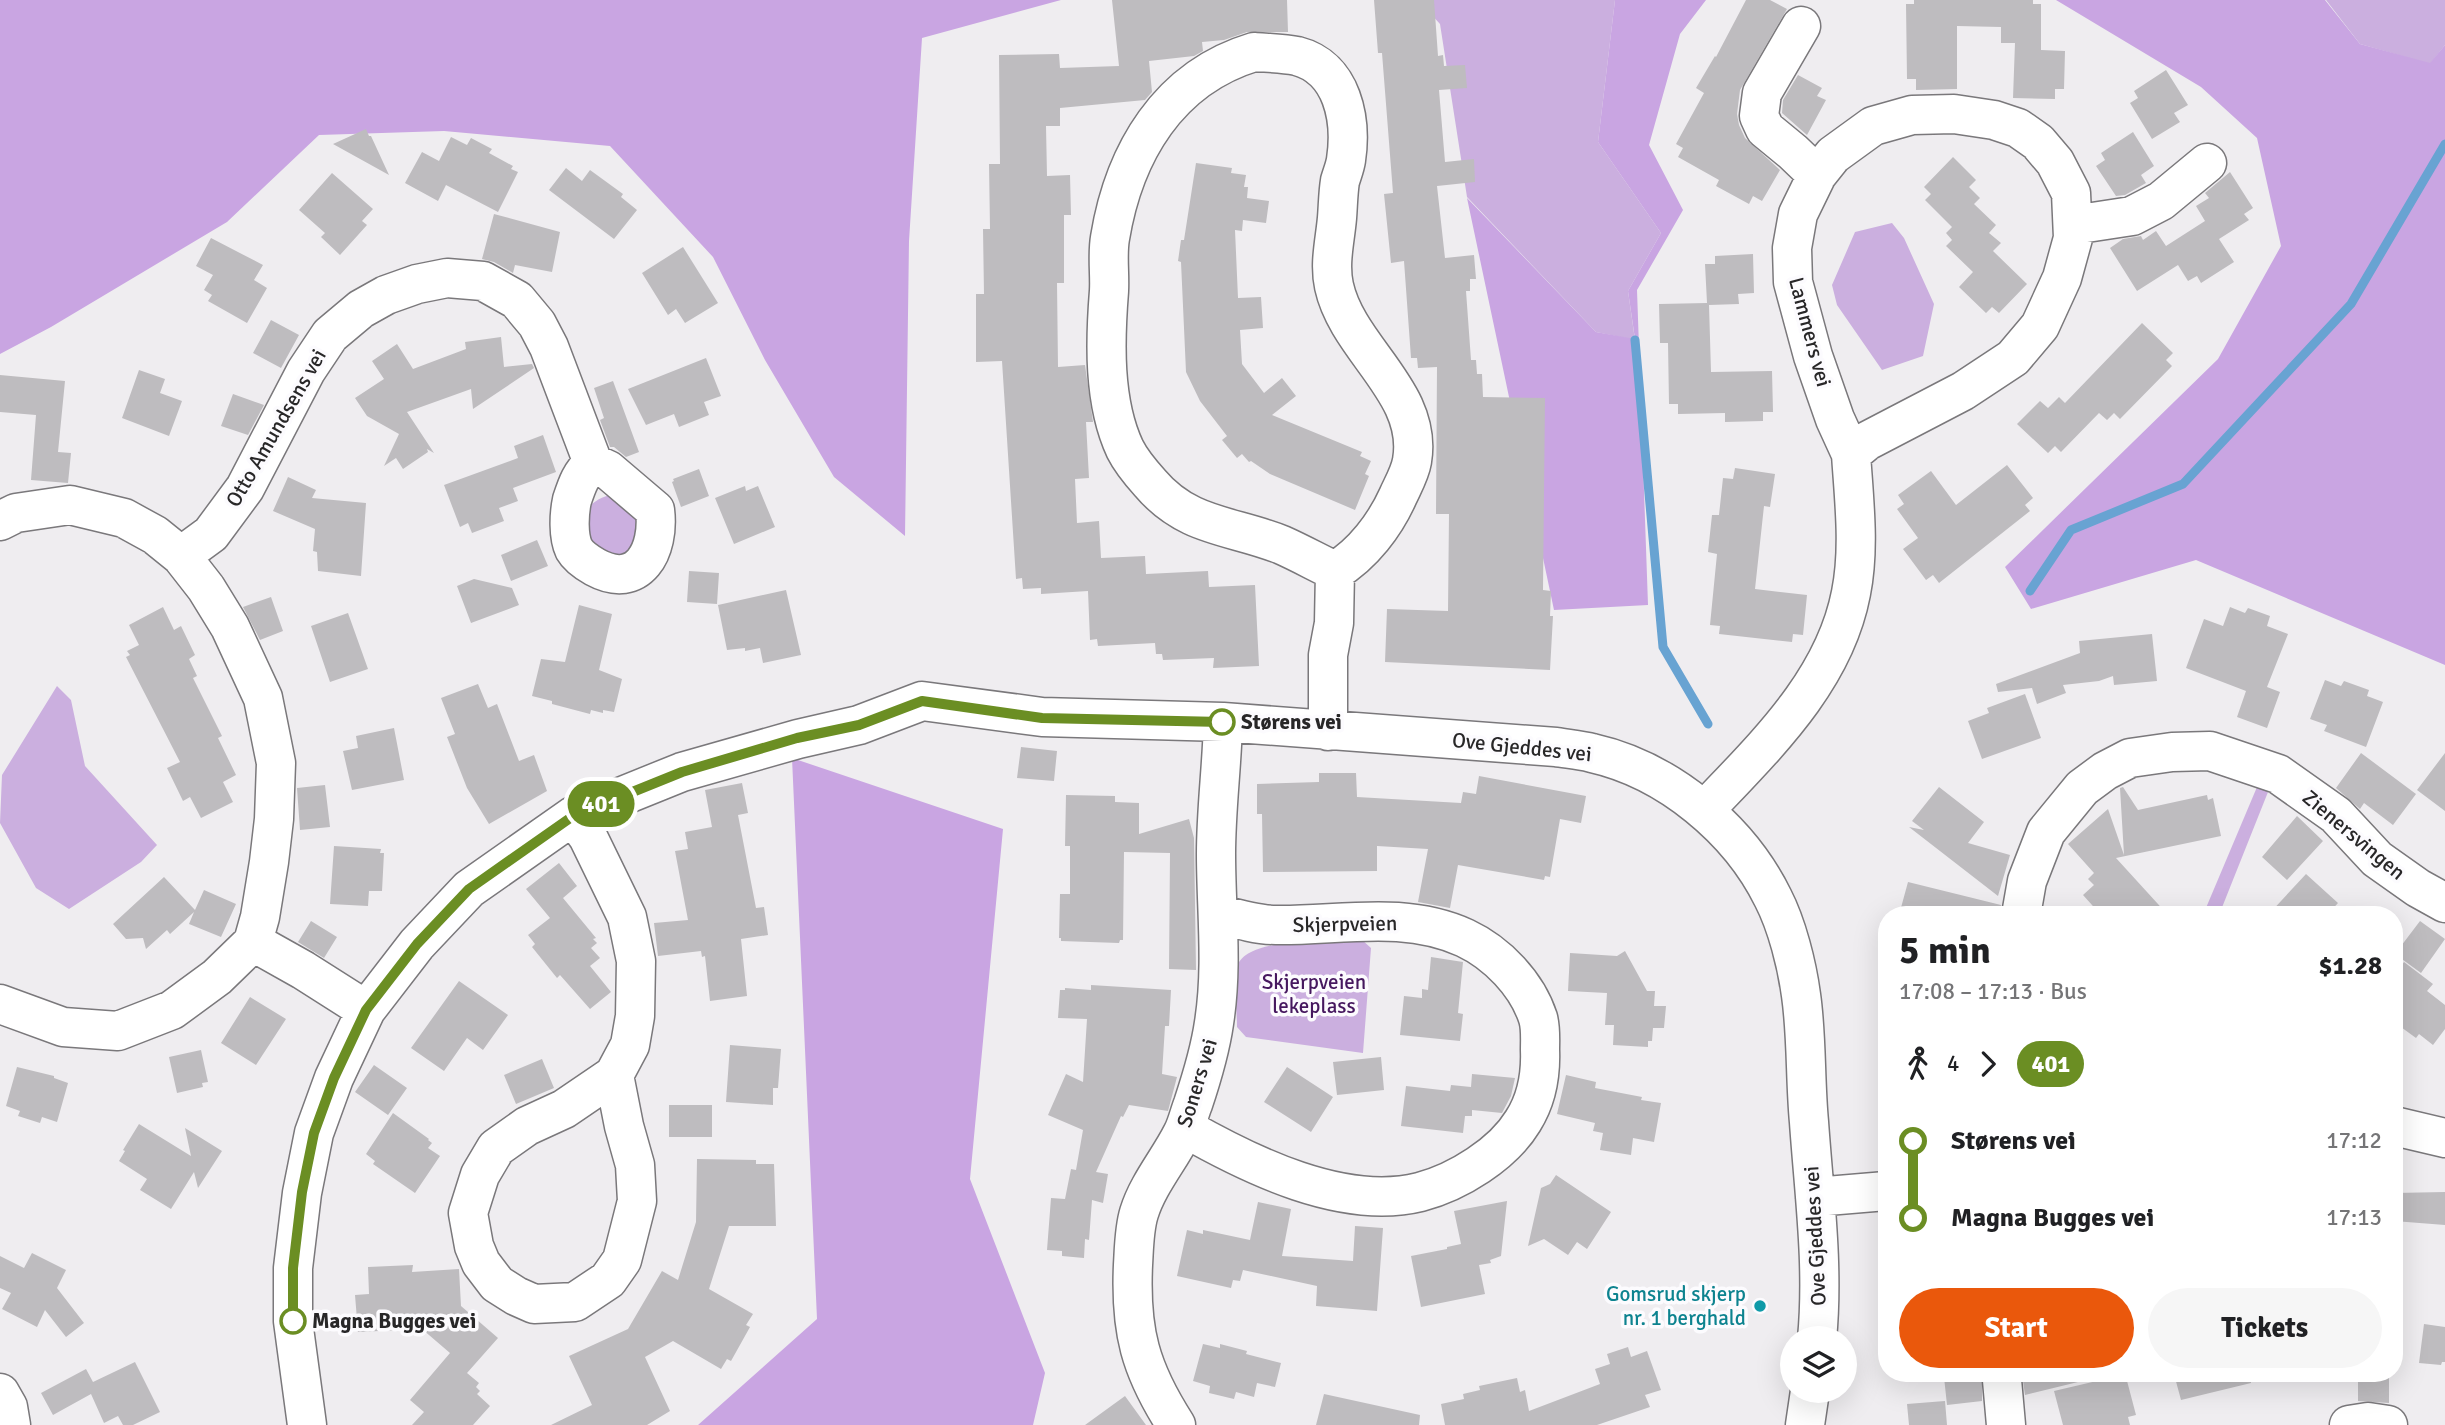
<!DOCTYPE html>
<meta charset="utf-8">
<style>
:root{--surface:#fff;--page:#f6f6f6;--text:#202124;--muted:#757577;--accent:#ea580c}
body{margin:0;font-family:Signika,sans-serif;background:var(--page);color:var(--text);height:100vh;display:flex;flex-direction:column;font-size:26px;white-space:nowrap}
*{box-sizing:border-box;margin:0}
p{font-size:23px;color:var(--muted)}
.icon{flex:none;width:38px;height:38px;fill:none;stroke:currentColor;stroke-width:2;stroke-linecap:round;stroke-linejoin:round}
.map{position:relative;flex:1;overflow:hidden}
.side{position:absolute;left:1878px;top:906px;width:525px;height:476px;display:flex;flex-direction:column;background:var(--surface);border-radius:28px;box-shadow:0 7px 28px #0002}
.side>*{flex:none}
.badge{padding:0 14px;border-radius:23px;font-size:24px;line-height:46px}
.buttons{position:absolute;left:1780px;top:1326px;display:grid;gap:14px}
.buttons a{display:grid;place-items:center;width:77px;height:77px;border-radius:50%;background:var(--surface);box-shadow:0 7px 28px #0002;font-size:35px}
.map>.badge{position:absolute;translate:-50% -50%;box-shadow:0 0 0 4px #fff}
.legs{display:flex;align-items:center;gap:10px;height:77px;padding:0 21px;font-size:23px}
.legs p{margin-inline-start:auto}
.overview{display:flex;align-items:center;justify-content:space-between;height:119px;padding:0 21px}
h1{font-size:38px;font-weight:700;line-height:52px}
.action{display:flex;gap:14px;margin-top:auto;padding:14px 21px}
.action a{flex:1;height:80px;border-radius:42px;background:var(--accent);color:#fff;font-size:28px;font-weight:700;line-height:80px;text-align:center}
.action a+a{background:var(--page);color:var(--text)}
ul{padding:0 21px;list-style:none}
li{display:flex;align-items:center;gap:24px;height:77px;font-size:26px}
li i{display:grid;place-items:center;width:10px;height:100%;margin:0 9px;background:currentColor}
li i::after{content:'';width:18px;height:18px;margin:-9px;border:5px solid;border-radius:50%;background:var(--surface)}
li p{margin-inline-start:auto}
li:first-child i{background:linear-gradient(#0000 50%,currentColor 0)}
li:last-child i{background:linear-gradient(currentColor 50%,#0000 0)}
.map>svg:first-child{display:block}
.green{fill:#cbafdf}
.forest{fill:#c9a5e2}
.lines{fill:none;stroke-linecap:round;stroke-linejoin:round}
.stream{stroke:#68a3d2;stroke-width:9}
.building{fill:#bebcbf}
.minor-casing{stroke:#7a787b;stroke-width:41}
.minor{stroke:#fff;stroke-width:38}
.line-1-casing{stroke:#fff;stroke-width:16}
.line-1{stroke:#6b8e23;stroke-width:10}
.stop-1-dot{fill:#fff;stroke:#6b8e23;stroke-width:3.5}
.culture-dot{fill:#0f9aa8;stroke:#fcfbfe;stroke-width:2.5}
.labels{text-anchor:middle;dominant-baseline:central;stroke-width:7;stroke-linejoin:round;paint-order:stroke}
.street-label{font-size:21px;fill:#282728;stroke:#fcfbfe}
.stop-label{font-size:21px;font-weight:bold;fill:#282728;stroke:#fcfbfe;text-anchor:start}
.park-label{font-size:21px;fill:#46185f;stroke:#fcfbfe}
.culture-label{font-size:21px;fill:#0d838f;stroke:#fcfbfe;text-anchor:end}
</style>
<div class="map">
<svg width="2445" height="1425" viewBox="0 0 2445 1425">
<rect width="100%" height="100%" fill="#efedf0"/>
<path class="green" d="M1418 0H1615L1598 142 1661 233 1628 291 1635 340 1596 332 1467 197 1440 24Z
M2326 0H2445V45L2430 64 2360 44Z
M1892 223 1904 238 1934 304 1923 356 1882 370 1837 305 1832 285 1855 232Z
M615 494 637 503 639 554 598 560 580 521C588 505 597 497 615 494Z
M57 686 71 700 85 766 157 845 141 862 69 909 36 888 0 823 2 775Z
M2257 787 2268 792 2219 915H2203Z
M1361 939 1371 948 1363 1053 1246 1037 1237 1027C1237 1008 1233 986 1237 968 1242 936 1336 941 1361 939Z"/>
<path class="forest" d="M0 0H1061L922 38 909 241 905 536 834 477 765 360 713 257 610 146 444 131 319 135 227 222 51 327 0 354Z
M1615 0H1706L1680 34 1649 145 1683 210 1637 290 1648 605 1554 610 1467 198 1596 332 1635 339 1628 291 1661 233 1598 142Z
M2056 0H2325L2360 44 2430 63 2445 45V665L2196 560 2031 609 2005 567 2218 359 2281 246 2257 138 2201 87Z
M792 758 1003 829 970 1179 1045 1373 1033 1425H698L817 1319Z"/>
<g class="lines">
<path class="stream" d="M1635 340 1663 647 1708 724
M2030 591 2071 530 2183 484 2351 304 2445 144"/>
</g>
<path class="building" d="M1112 0H1287L1288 32H1247L1224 40 1202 42 1203 51 1194 56 1149 61 1152 92 1145 100 1060 108V126H1046L1047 176 1070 175 1071 215H1064V283H1057L1058 367 1085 365 1093 422H1086L1089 478 1075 479 1077 523 1099 521 1101 558 1145 556 1146 574 1208 571 1209 587 1255 585 1259 666 1213 668 1214 658 1163 660 1162 654H1156L1155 643 1098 646 1097 639 1090 640 1088 591 1041 594V588L1023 589 1022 578 1016 579 1002 361 976 362V294H984L983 229H990L989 164H1000L999 55 1059 54 1060 68 1119 66Z
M1374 0H1434L1438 56 1443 55 1444 66 1465 65 1467 88 1439 90 1445 162 1474 159 1475 182 1437 186 1445 258 1474 255 1476 279H1470V291H1466L1471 360H1476L1477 374H1482L1483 397 1545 398 1543 590 1551 591 1550 616H1553L1550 670 1385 662 1387 609 1448 611 1449 514H1436L1437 367 1418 368 1417 358H1411L1404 261 1391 263 1384 194 1393 193 1382 53H1378Z
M1746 0H1770L1787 9 1740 90 1737 114 1739 125 1745 138 1780 170 1762 201 1753 196 1749 204 1716 186 1719 180 1678 157 1683 148 1676 144 1704 93 1696 88 1715 56 1716 57Z
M1914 0H2033V4H2041V50L2065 51 2064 89H2055V99L2013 98 2015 43H2001V27L1957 26V89L1916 90V79H1907L1906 4H1914Z
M2166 70 2188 105 2174 113 2180 122 2152 139 2130 103 2138 98 2134 91Z
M1798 75 1822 88 1817 96 1826 100 1807 135 1782 113 1783 100Z
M366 129 369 136H371L389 175 333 144Z
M2133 132 2154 166 2141 175 2146 183 2125 195 2116 196 2096 166 2105 160 2101 153Z
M451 137 467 145 471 138 492 149 489 153 513 166 511 169 518 172 498 212 446 185 438 201 405 183 422 152 439 161Z
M1953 157 1976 180 1969 187 1980 198 1974 204 1996 225 1989 233 2001 243 1993 251 2027 284 1999 313 1992 307 1986 313 1959 287 1973 272 1946 246 1952 240 1946 233 1952 227 1925 200 1931 194 1924 187Z
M1196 163 1232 168 1231 173 1246 175 1244 187H1248L1247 198 1269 201 1266 223 1243 220 1242 231 1235 230 1238 298 1261 297 1263 328 1240 330 1242 364 1264 393 1282 378 1296 396 1272 415 1362 452 1360 456 1371 461 1365 474 1369 476 1355 510 1270 474 1251 461 1249 462 1242 454 1237 458 1222 440 1227 436 1200 401 1186 372 1181 262 1178 261 1181 240H1184Z
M566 168 582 181 590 170 623 194 621 197 637 210 614 239 549 190Z
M2230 172 2253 208 2244 214 2249 220 2219 239 2234 262 2201 283 2197 276 2188 281 2178 265 2137 291 2110 248 2123 239 2141 236 2143 240 2156 231 2166 246 2205 221 2196 206 2209 198 2205 193Z
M332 173 373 209 362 221 367 225 340 255 321 237 325 233 299 210Z
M494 214 560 232 552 272 515 265 513 273 494 262 482 259Z
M211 238 263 265 254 280 267 288 247 323 208 301 212 295 204 290 213 275 196 266Z
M683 247 718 303 685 323 676 309 668 315 642 273Z
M1753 254 1754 293 1738 294 1739 304 1709 305 1711 372 1772 371 1773 412H1763V421L1725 422V413L1678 414V404H1669L1668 343H1660L1659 304 1707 303 1705 264H1715V256Z
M271 320 299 335 281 368 253 353Z
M2142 323 2173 353 2166 360 2172 366 2120 419 2114 413 2107 420 2099 413 2061 452 2055 446 2048 453 2017 424 2040 401 2048 408 2059 397 2065 403Z
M501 337 504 367 532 364 534 368 473 409 471 389 407 412 434 453 427 449 428 452 403 469 396 458 384 466 399 434 367 416 355 398 384 379 372 361 397 344 413 369 466 349 465 342Z
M706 358 721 396 704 402 709 415 679 427 674 414 646 425 628 389Z
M139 370 165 379 160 393 182 401 169 436 122 418Z
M0 375 65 381 58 452 71 453 68 483 31 480 36 415 0 412Z
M613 381 639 452 626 457 614 447H610L600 420 604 418 594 388Z
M233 394 264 405 248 435 221 426Z
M543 435 556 472 513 488 518 501 499 508 504 521 472 533 468 523 460 527 444 485 518 458 514 446Z
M2007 465 2033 498 2025 505 2030 511 1939 583 1933 575 1926 580 1903 549 1918 538 1897 509 1904 504 1898 495 1931 471 1956 505Z
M1735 468 1775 474 1770 507 1764 506 1755 589 1807 595 1803 635 1793 634 1792 642 1719 634 1720 626 1710 625 1717 554 1708 552 1712 515H1719L1723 478 1733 479Z
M699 469 709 496 681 507 672 482 674 481 673 479Z
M288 477 316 490 312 498 366 503 361 576 318 571 317 552 313 551 315 529 273 511Z
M745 486 746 491 758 486 775 527 734 544 715 498Z
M537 540 548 566 511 581 501 555Z
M689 571 719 573 717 604 687 602Z
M474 579 512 588 519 605 471 623 457 586Z
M786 590 801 655 763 663 760 648 745 651V648L727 650 718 605Z
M271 597 283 631 260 640 243 607Z
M579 605 612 614 599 670 622 679 614 712 603 710V713L591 710 590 714 552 704V701L532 696 541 659 565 662Z
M163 607 174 630 181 626 195 655 189 659 197 676 193 678 222 736 218 738 236 775 223 782 233 802 201 818 190 797 183 801 167 768 180 762 126 657 130 655 127 651 139 645 129 625Z
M2230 607 2245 613 2248 608 2270 616 2267 626 2288 634 2267 687 2280 692 2267 728 2237 717 2246 691 2186 668 2204 619 2223 626Z
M348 613 368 669 330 682 311 626Z
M2152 634 2157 681 2114 685 2113 676 2099 681 2063 685 2066 693 2037 704 2032 688 1998 692 1996 684 2080 653 2079 641Z
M2325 680 2341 686 2344 681 2369 690 2367 696 2383 702 2366 747 2324 731 2327 725 2310 719Z
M478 684 488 708 497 704 519 761 534 755 547 791 489 824 467 788 447 737 455 734 441 698Z
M2025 694 2041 738 1982 759 1968 721 1989 713 1987 708Z
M394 728 404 780 352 790 343 751 358 748 356 736Z
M1021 747 1057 751 1054 781 1017 778Z
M2361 753 2416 794 2393 825 2364 803 2360 809 2336 788Z
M2445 753V811L2417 790Z
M1319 773H1356L1357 797 1461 803 1463 792 1476 794 1479 776 1586 796 1581 823 1560 819 1550 877 1545 876 1544 880 1458 865 1450 908 1418 902 1428 849 1377 846V871L1263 872 1262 814H1257V784L1319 782Z
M742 783 748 813 738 815 756 908 764 907 768 935 741 939 747 996 710 1001 705 956 702 957 701 951 658 956 654 923 688 920 675 851 688 849 685 832 712 827 705 790Z
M325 785 330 827 300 830 297 788Z
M1939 787 1984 822 1968 843 2010 855 1998 896 1909 827 1924 830 1912 821Z
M2123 787 2138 810 2207 795 2208 800 2213 798 2221 836 2116 858 2168 915H2101L2083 895 2094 885 2088 879 2094 873 2068 844 2108 809 2124 855 2120 788Z
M1066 795 1115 796V802L1139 803V834L1189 819 1194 838 1196 970 1169 969 1170 853 1124 852 1123 940H1120L1119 943 1061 941V938H1059L1060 894H1070V846H1065Z
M2297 816 2323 841 2287 880 2262 857Z
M334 846 381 849 380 853H384L382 891H369L368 906 330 904Z
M559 863 577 886 563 898 596 938 593 939 597 943 591 948 600 958 590 966 611 992 590 1009 560 975 557 978 532 947 535 944 528 935 550 918 526 889Z
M2306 874 2338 903 2327 915H2268Z
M164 877 195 910 204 890 236 904 221 937 189 924 194 912 170 934 167 930 146 949 143 938 126 939 113 924Z
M1908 882 2001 905 2000 915H1899Z
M311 921 337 937 324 958 298 942Z
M2420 921 2445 939 2421 973 2395 954Z
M1625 951 1647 991H1655L1654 1006H1666L1664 1028H1653L1652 1041H1648V1047L1613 1045 1614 1025H1605L1607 993 1568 991 1570 953 1617 956Z
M1431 957 1463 962 1458 1013 1463 1014 1460 1041 1400 1035 1404 996 1422 998V989L1428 990Z
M2404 962 2433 984 2427 991 2445 1005V1029L2433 1045 2419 1034 2416 1038 2394 1022V976Z
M459 981 508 1015 483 1050 467 1038 444 1071 411 1048Z
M1091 985 1171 990 1169 1026H1165L1162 1074 1177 1077 1168 1111 1129 1105 1123 1117 1121 1116 1096 1172 1108 1174 1103 1203 1092 1200 1089 1240 1085 1239 1084 1258 1062 1256V1251L1047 1250 1051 1198 1065 1199 1071 1169 1076 1170 1083 1130 1048 1115 1066 1074 1083 1082 1087 1019 1058 1018 1060 990H1065V988L1091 990Z
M250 997 286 1019 256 1065 221 1043Z
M730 1045 781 1049 778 1088H773V1105L726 1102Z
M201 1050 208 1082 202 1083 203 1087 177 1093 169 1057Z
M1381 1057 1384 1090 1337 1095 1333 1062Z
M542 1059 554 1088 516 1104 504 1075Z
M374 1065 407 1088 388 1115 355 1092Z
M17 1067 54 1076V1078L68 1083 57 1122 42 1117 40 1123 18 1116 20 1111 6 1106Z
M1287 1067 1333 1097 1311 1132 1264 1102Z
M1472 1074 1515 1078 1511 1096 1502 1113 1472 1110V1116H1465L1463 1133 1401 1126 1406 1086 1450 1091 1451 1085 1471 1087Z
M1566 1075 1596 1082 1595 1088 1642 1097 1641 1100 1661 1103 1654 1142 1633 1138 1631 1155 1600 1150 1603 1133 1593 1131 1595 1123 1557 1114Z
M669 1105H712V1137H669Z
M393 1113 429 1139 428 1140 432 1143 428 1148 440 1156 415 1193 373 1164 375 1161 366 1154Z
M139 1124 191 1156 185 1128 222 1151 198 1188 194 1172 171 1209 140 1190 147 1179 119 1161 125 1151 123 1150Z
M697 1159 756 1160V1164H774L776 1226H729L709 1289 753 1314 746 1325 750 1327 731 1361 727 1359 721 1369 673 1341 645 1357 670 1411 647 1425H551L592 1405 569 1356 628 1329 662 1271 678 1280 696 1222Z
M1556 1175 1611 1212 1587 1249 1577 1242 1568 1255 1544 1239 1528 1246 1541 1188 1550 1184Z
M2445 1192V1225L2394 1221V1193Z
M1507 1201 1501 1256 1490 1260 1491 1263 1479 1265 1485 1294 1421 1307 1411 1256 1447 1249V1247L1461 1244 1454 1211Z
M1258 1202 1291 1209 1282 1256 1353 1261 1355 1226 1383 1228 1377 1311 1316 1306 1317 1286 1243 1270 1240 1281 1233 1280 1231 1288 1177 1276 1187 1230 1203 1234V1230L1250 1240Z
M32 1253 66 1270 57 1288 84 1323 66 1337 45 1310 37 1327 2 1309 11 1293 0 1288V1256L24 1268Z
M413 1265 412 1272 459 1269 461 1306 498 1338 467 1373 479 1383 476 1387 480 1391 477 1394 490 1406 473 1425H412L424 1412 410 1400 450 1353 422 1329 358 1332 355 1295 369 1294 368 1267Z
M2424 1324 2445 1327V1362H2442L2441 1365 2419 1363Z
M1203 1344 1220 1348V1344L1247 1351 1246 1354 1281 1363 1275 1387 1257 1383 1254 1397 1236 1392 1234 1399 1209 1393 1210 1386 1193 1381Z
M1628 1347 1631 1357 1647 1351 1661 1390 1645 1395 1650 1407 1597 1425H1445L1441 1404 1464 1399 1463 1394 1480 1390 1479 1386 1517 1378 1520 1392 1525 1390 1529 1411 1600 1384 1595 1369 1610 1364 1607 1354Z
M135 1362 160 1412 133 1425H123L118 1416 104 1423 91 1394 53 1415 41 1393 86 1369 93 1382Z
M1978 1374H1982V1401L1947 1405 1944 1377Z
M2022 1374H2077L2078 1382 2025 1395Z
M2174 1374H2250L2251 1383 2181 1400Z
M2358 1374H2389V1403L2358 1401Z
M2118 1376 2119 1379 2126 1377 2136 1415 2128 1417 2130 1425H2063L2054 1391Z
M1324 1394 1420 1415 1419 1425H1316Z
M1125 1396 1146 1425H1085Z
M1945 1401 1947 1425H1909L1907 1404Z"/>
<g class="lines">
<g class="minor-casing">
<path id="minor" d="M1801 26 1762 93 1759 116 1765 129 1793 152 1817 175
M1254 52C1268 53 1283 53 1297 56 1343 68 1352 120 1346 160 1345 167 1342 174 1340 181 1338 193 1338 206 1337 218 1335 241 1329 263 1334 286 1348 350 1424 392 1412 461 1410 473 1403 485 1398 496 1385 525 1363 554 1335 571 1318 563 1300 553 1282 545 1233 525 1188 528 1150 483 1141 473 1131 461 1125 449 1103 402 1105 341 1109 291 1110 274 1107 255 1110 238 1124 153 1168 78 1254 52Z
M2073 225 2132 216 2161 201 2207 163
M0 521 16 513 70 505 124 518 155 535 181 556 206 588 230 627 263 698 276 763 274 819 269 862 260 917 253 942 217 977 172 1010 118 1031 63 1027 0 1004
M181 556 211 534 245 488 306 371 330 335 361 309 386 295 417 284 447 278 483 281 517 300 537 324 549 347 593 463 608 470 655 510C660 550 639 591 595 567 588 563 578 556 574 549 568 536 569 514 572 500 577 485 581 473 593 463
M1328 731V655L1334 623 1335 571
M1704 811C1764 747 1834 682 1851 593 1860 548 1854 500 1851 454L1867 441 1963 391 2013 358 2040 326 2062 278 2073 238 2071 193 2055 162 2038 142 2018 128 1994 120 1954 114 1912 115 1873 126 1833 155 1817 175 1798 214 1792 248 1793 282 1813 356 1835 419 1851 454
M573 816 588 837 627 917 636 961 635 1016 630 1045 614 1075 564 1109 527 1126 496 1148 480 1175 468 1213 474 1246 481 1263 497 1284 516 1296 534 1304 575 1302 608 1280 622 1260 637 1201 635 1165 624 1126 614 1075
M2021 915 2027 881 2046 832 2082 788 2105 771 2130 758 2172 752 2210 751 2278 774 2336 815 2377 859 2418 888 2445 903
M253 942 303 970 366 1010
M2394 1126 2445 1138
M1185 1128C1250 1165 1343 1211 1420 1192 1458 1182 1503 1154 1523 1121 1537 1099 1541 1075 1540 1050 1540 1040 1541 1028 1538 1018 1527 984 1497 953 1465 938 1404 910 1339 926 1276 925 1257 925 1237 919 1219 914
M1815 1197 1886 1191
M2002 1380 2006 1425
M0 1393 8 1407 11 1425
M307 1425 293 1321V1268L302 1193 314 1133 334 1078 366 1010 417 944 469 889 573 816 682 772 798 739 859 725 922 701 1042 717 1223 722 1556 747C1568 749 1581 750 1592 753 1668 770 1739 829 1773 898 1787 925 1797 965 1801 995 1807 1036 1805 1080 1809 1122 1814 1194 1824 1266 1817 1339
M1176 1425C1140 1369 1130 1331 1133 1265 1134 1249 1134 1229 1139 1213 1148 1184 1169 1160 1182 1134 1187 1125 1189 1114 1193 1104 1202 1077 1210 1051 1214 1023 1223 966 1216 910 1216 854 1216 809 1222 766 1223 722
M1805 1425 1810 1391
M2349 1425 2368 1422 2388 1425"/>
</g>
<use href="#minor" class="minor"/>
</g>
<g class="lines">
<g class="line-1-casing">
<path id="line-1" d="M293 1321V1268L302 1192 314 1133 334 1078 366 1010 417 944 469 889 573 816 682 772 797 738 859 725 922 701 1042 718 1222 722"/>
</g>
<use href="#line-1" class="line-1"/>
</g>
<g class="stop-1-dot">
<circle cx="1222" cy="722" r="12"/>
<circle cx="293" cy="1321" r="12"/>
</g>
<circle class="culture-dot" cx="1760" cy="1306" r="7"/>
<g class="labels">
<g class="street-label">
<text transform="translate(1810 332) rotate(75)">Lammers vei</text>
<text transform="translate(276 428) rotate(-60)">Otto Amundsens vei</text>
<text transform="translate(1522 747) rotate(6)">Ove Gjeddes vei</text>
<text transform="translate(2354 835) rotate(40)">Zienersvingen</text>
<text transform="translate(1345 924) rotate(-1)">Skjerpveien</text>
<text transform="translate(1197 1083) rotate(-73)">Soners vei</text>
<text transform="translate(1815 1236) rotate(-93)">Ove Gjeddes vei</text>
</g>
<g class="stop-label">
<text x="1241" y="722">Størens vei</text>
<text x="312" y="1321">Magna Bugges vei</text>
</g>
<g class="park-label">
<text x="1314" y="982">Skjerpveien<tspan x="1314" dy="24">lekeplass</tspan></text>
</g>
<g class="culture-label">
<text x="1746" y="1294">Gomsrud skjerp<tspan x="1746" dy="24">nr. 1 berghald</tspan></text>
</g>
</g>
</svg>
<div class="buttons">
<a><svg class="icon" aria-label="layers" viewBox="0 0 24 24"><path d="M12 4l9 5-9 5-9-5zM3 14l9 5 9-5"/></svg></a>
</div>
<b class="badge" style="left:601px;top:804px;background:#6b8e23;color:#fff">401</b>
<section class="side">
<div class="overview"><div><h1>5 min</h1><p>17:08 – 17:13 · Bus</p></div><b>$1.28</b></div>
<div class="legs"><svg class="icon" aria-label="walk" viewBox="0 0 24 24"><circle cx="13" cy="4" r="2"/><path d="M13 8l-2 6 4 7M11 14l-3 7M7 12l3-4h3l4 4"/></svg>4<svg class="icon" aria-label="forward" viewBox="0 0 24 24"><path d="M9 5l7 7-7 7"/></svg><b class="badge" style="background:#6b8e23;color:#fff">401</b></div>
<ul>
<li><i style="color:#6b8e23"></i><b>Størens vei</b><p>17:12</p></li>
<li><i style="color:#6b8e23"></i><b>Magna Bugges vei</b><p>17:13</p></li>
</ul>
<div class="action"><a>Start</a><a>Tickets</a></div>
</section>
</div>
